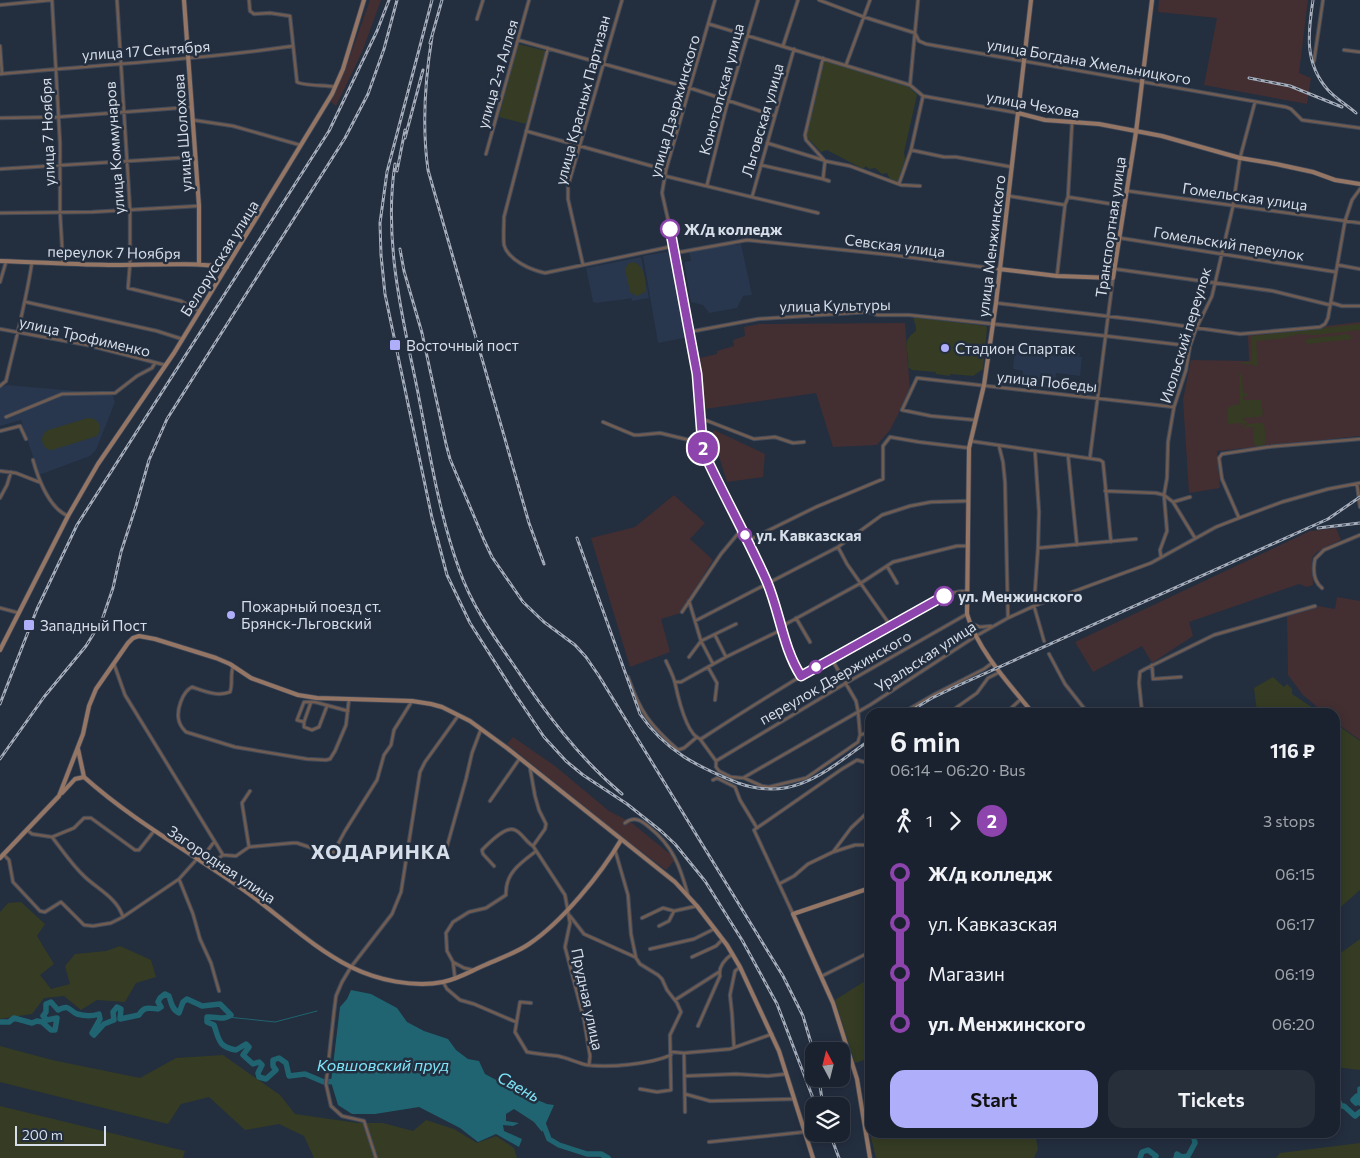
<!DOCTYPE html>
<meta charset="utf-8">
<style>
:root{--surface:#1a222f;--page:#272f3b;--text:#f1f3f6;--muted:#9fa4aa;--line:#383f4b;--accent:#aeaefb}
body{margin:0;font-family:Commissioner,sans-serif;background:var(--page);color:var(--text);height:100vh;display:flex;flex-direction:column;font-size:19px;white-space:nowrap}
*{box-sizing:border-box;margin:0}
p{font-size:16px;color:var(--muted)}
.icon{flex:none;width:28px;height:28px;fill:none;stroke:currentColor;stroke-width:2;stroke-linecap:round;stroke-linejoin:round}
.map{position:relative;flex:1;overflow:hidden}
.details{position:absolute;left:865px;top:708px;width:475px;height:430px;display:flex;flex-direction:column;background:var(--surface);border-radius:15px;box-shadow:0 2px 12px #0003,0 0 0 1px var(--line)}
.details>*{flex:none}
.badge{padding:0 10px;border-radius:16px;font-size:18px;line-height:32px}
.needle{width:32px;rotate:353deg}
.controls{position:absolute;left:805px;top:1042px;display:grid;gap:10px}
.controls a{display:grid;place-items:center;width:45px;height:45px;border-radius:10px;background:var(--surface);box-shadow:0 2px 12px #0003,0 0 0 1px var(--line);font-size:25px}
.scale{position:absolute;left:15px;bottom:12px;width:91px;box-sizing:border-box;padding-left:5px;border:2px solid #d6dee9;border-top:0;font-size:14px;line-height:18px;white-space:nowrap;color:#d6dee9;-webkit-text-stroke:4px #232e3f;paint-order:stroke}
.map>.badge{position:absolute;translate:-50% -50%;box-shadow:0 0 0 2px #fff}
.legs{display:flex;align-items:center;gap:8px;height:55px;padding:0 25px;font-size:16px}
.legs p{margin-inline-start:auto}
.head{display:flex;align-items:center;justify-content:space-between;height:85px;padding:0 25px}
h1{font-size:28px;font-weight:600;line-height:38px}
.action{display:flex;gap:10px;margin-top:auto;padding:10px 25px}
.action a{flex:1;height:58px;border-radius:15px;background:var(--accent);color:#111;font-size:20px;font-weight:600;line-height:58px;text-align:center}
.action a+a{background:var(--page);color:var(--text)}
ul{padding:0 25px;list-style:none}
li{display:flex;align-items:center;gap:18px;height:50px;font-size:19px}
li i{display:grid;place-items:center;width:8px;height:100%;margin:0 6px;background:currentColor}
li i::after{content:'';width:12px;height:12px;margin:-6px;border:4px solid;border-radius:50%;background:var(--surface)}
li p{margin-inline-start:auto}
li:first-child i{background:linear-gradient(#0000 50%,currentColor 0)}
li:last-child i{background:linear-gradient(currentColor 50%,#0000 0)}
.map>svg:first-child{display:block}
.built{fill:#28374e}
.industrial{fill:#432f31}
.green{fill:#353c23}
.water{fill:#1f6470}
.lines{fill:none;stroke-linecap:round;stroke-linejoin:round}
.stream{stroke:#1f6470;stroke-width:1}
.river{stroke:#1f6470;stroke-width:5.5}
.street-casing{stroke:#404a5a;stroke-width:4.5}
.secondary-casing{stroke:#404a5a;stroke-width:5.5}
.street{stroke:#705c51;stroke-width:2.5}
.secondary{stroke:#957665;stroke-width:4}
.rail-casing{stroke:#a5adba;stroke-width:3}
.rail{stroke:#232e3f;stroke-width:1;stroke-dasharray:4;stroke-linecap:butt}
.line-1-casing{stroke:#fff;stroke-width:11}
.line-1{stroke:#8e44ad;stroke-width:8}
.stop-1-dot{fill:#fff;stroke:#8e44ad;stroke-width:2.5}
.poi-dot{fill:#aeaefb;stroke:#232e3f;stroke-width:2}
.labels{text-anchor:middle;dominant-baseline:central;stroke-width:5;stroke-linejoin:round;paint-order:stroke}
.street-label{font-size:15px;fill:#d6dee9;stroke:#232e3f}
.stop-label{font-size:15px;font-weight:bold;fill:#d6dee9;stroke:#232e3f;text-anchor:start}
.poi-label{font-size:15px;fill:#d6dee9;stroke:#232e3f;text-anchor:start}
.water-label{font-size:16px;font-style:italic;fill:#7fe5f9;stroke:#232e3f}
.district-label{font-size:20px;font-weight:bold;letter-spacing:1px;fill:#d6dee9;stroke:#232e3f}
</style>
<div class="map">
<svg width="1360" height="1158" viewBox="0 0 1360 1158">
<rect width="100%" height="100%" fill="#232e3f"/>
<path class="built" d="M734 243 735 245 741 244 752 295 743 296 737 308 709 313 703 305 691 302 684 262 691 261 689 252Z
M671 251 688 337 658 343 643 256Z
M641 257 649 298 632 301 631 298 627 299 596 303 593 302 586 268Z
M1015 345 1080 353 1079 357H1082L1080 376 1056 373 1054 389 1021 385 1023 371 1013 369Z
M7 385 112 394 115 402 96 450 90 456 39 475 21 420 0 426V388Z"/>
<path class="industrial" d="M370 0H381L362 52 336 106 331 102 349 59Z
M1159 0H1308L1299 73 1311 78 1307 104 1204 85 1217 18 1158 12Z
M1360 322V436L1217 451 1220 488 1189 493 1183 400 1191 360 1249 361 1248 335Z
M905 323 910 391 890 430 877 445 833 447 816 393 705 409 700 358 717 354V351L734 346 733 340 745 336 744 327 759 324Z
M714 430 765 454 763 477 727 482 712 434Z
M674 495 705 523 690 539 713 560 681 613 661 619 670 652 630 667 591 538 635 527Z
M1336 528 1341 540 1317 552 1312 558 1313 585 1307 587 1299 584 1189 622 1193 636 1152 663 1142 646 1093 672 1075 642 1310 531Z
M1337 597 1360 601V740L1335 722V712H1323L1303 695 1288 675 1287 616 1318 606 1335 609Z
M513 737 555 766 609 811 632 823 676 859 666 870 618 834 507 744Z"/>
<path class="green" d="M518 44 546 51 526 124 499 117Z
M824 59 908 86 917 95 904 152 905 159 898 182 890 179 887 173 882 174 875 168 869 169 866 166 863 169 827 150 821 152 806 136Z
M633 262C644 264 647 282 645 292L637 296 630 292 625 269 628 264Z
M913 317 986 326 987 328 983 369 973 376 950 374V376L936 374V372L912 370 908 367C911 352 898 343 916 331V327Z
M1360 324V330L1315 335 1299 334 1284 338 1256 341 1258 366H1254L1252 364H1242L1241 362H1250L1252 360 1251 336Z
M1349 334 1352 339 1307 344 1305 339Z
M1239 371 1242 374 1243 392 1247 394V397L1243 395V400H1261L1263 414 1260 417 1243 418V421H1248V422L1242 427 1241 423 1228 424C1226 410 1224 406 1240 404Z
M88 418C99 418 103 427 97 436L52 450C45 450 42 444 42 438L45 432 48 430Z
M1262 423 1264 424 1266 442 1262 447H1258L1253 443 1254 427 1244 428 1248 424Z
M1273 677 1284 687 1287 684 1292 689V694L1319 712H1257L1254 688Z
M1335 723 1360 741V890L1335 912Z
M21 902 45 924 37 936 54 964 40 975 51 989 70 984 65 966 75 954 106 951 120 946 151 960 156 977 136 983 125 1002 97 1000 81 1010 64 996 44 998 32 1014 0 1019V912L8 903Z
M1360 939V1070L1335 1067V957Z
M870 978V1058L855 1063 835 1000Z
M0 1046 52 1060 140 1078 176 1058 223 1055 280 1095 295 1114 358 1123H383L413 1131 426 1120 454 1129 477 1143 496 1136 514 1148 517 1158H314L304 1136 279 1124 245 1130 209 1097 181 1104 168 1124 0 1082Z
M0 1106 185 1151 183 1158H0Z
M870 1133H1035L1038 1149 1034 1158H876Z
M1360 1143V1158H1276L1280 1153Z"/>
<path class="water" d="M351 990 371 994 397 1008 407 1022 424 1031 448 1039 456 1050 468 1059 479 1061 485 1074 521 1093 547 1104 554 1105 542 1132 534 1122 514 1109 506 1114V1121L519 1123 513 1126 503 1125 504 1131 522 1139 519 1147 496 1134 478 1142 460 1128 419 1107 375 1114H352L338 1105 331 1082 340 1007 347 999Z"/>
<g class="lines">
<path class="stream" d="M228 1017 275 1022 317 1011"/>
<path class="river" d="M0 1022H9L14 1018 32 1023 37 1021 42 1022 51 1030H55L57 1018 47 1020 43 1016 46 1012V1004L51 1002 58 1010C70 1004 68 1010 77 1014 84 1016 93 1016 99 1014L100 1019 92 1033 94 1035 104 1024 114 1020 113 1012 117 1007 121 1009 120 1019 139 1015C144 1006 149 1008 158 1009L161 1007 158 1002 160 998 165 994 169 996C171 1002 172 1010 179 1013L183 1002 187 999 202 1006 220 1004 231 1015C224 1021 216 1016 207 1017V1022L214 1025C219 1039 218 1047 236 1050L246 1044 249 1047 243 1055 253 1064 259 1062 262 1065 258 1073 259 1077 266 1079 276 1070 273 1066V1060L279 1058 286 1063 289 1076 305 1074 324 1082 339 1081
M1360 1089V1092
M1335 1096H1336L1341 1106H1344L1355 1116 1360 1112
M1360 1097 1357 1096 1353 1100 1356 1103 1358 1101 1360 1103
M542 1121 549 1139 559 1145 587 1154H601L608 1158
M1140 1158 1142 1152 1148 1150 1156 1156 1155 1158
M1176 1158 1177 1154 1182 1157 1188 1156 1195 1143 1194 1138 1199 1135 1204 1136 1206 1132"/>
<g class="street-casing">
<path id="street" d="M52 0 60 143V212L63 263
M117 0 130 209V264L128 288 181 301 199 311
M249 0 250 11 254 14 270 13 290 16 297 82C303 86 326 85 335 87
M715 0 666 170 662 193 674 246 697 374 702 439 705 455C725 498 748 539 767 582 780 613 783 648 801 675
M819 0 864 17 915 33 919 41 926 44 1286 107 1291 109 1302 120 1360 128
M0 5 51 0
M477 19 483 0
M709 24 910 85 923 96 1018 113
M518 40 690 88 775 116
M0 46 2 74
M783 46 798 0
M548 48 504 217C504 226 503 236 504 245 508 260 531 270 545 273L674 246
M1344 50 1360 52
M823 58 805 135 806 140 825 161 823 179 829 181
M1314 61 1323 0
M846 65 870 0
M0 74C98 65 196 60 293 46
M910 85 918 0
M0 118 58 117 192 107
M193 120 233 126 300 145
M526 131 666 170
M767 143 823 160
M911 150 944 157H956L1012 167
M486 154 529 0
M825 161 850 166 901 185 920 186
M761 165 823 179
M0 169 194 157
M665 176 818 213
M899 184 911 150 923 96
M707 185 726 108 758 0
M1128 191 1360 223
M1009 196 1065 205
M752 197 794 49
M1068 197 1124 206
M0 213 92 212 198 206
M1120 238 1336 272
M675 253 747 240 892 255 998 269
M583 265 568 199V186L622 0
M1338 265 1360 269
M1115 269 1273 291 1330 305
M1057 276 1065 205 1068 197 1072 124
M0 282 6 262
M26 302 157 331 182 339
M996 303 1148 321 1240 334 1320 327 1325 324 1328 318 1345 221 1352 200 1360 189
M1332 303 1342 306H1360
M0 329 87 345 165 365
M689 332 758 319 868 312 878 315H909L1106 336 1190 346
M0 386 6 381C15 342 26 303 32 262
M6 417 62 394 115 393 137 376 152 368 155 363
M700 418 754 439 775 437 793 443 804 442
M975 420 931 416 902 410 917 378 1174 407
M603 422 634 435H639L660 433 689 440 702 439
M0 431 20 426 26 439
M970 441 1100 460 1103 462 1111 542
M999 446 1003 462 1005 482 1008 618
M1035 451 1039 512 1038 548 1034 606 1044 641
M1068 455 1077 545
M1090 457 1113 278
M33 460C38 478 49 508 68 516
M0 471 16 473 39 482
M1357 484 1360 507
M1105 491 1156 493 1164 495 1167 531 1160 550 1161 557
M0 498 7 485 11 472
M1173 502 1190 497
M1239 518 1222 479 1219 458 1222 454 1268 447 1360 439
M1195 538 1173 502 1164 495 1167 478 1168 442 1174 407 1186 370 1190 346 1196 329 1212 296 1233 206 1240 158 1255 102
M747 541 816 507 883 479V446L890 437 919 442 969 448
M838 547 847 564 890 625
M1038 548 1136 539
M887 566 897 583
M1322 588C1313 581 1313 569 1315 559L1324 550 1360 535
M689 601 701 641 713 664
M0 608 19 613
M682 612 721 554 741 530
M796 618 810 642
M695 621 838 547 882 515 910 506 931 502 968 501
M970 623 980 627 991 626
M715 635 726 657
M1049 654 1065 684 1087 712
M689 657 701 641 736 624
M831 658 856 701 858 711 860 734
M666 661C669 668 673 675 675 683 678 697 686 734 700 739L716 761V767L719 771 731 777 743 778 870 705 976 636 1008 618 1034 606 1151 563 1216 527 1239 518 1282 502 1328 489 1360 483
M114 664 125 695 223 855
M1152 665 1153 679 1181 677
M233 667C230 675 233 684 230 692 217 697 204 691 192 687 182 692 176 711 179 721 180 725 183 729 186 732L235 747 307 759 326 760 330 759 335 751 346 725 349 699
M708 667 717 683 715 700
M628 677C640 712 650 725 678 750L684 748 697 737
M675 682H681L726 657 783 629 786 624 861 583 893 562 957 546H967
M327 706 319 727 312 730 304 727V722L297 720 304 702H315L348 711
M904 712 935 694 984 669 992 663
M950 712 977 693 988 678 1000 672
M1007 712 1021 699
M1142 712 1139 683 1140 672 1145 669 1214 635 1315 606
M304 722 311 702
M701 739C764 698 828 659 894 622 916 610 941 591 967 591
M716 761 846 683 967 614
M530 768 535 796 539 810 546 824 545 829 533 846 565 895 570 923 565 947 584 1020 590 1056 589 1065
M744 778 762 786 769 787 806 778 858 742 860 735 870 732
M713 780 717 778 735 787 740 800 757 828
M490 801 520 758
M625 823C634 816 641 820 649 827 673 846 680 866 688 895
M27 830 32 834 52 837C63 851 72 865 85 877 99 890 117 898 123 917
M52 837 74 828 84 818H91L135 850H139L154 831
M249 847 242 803 250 791
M615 850 628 895 631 934 636 958 640 964 658 975 662 979 667 990 677 1003 681 1012 670 1035 671 1090 657 1092 640 1089
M833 852 855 845H870
M333 853 345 831 377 780 384 755 391 745 394 730 412 701
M3 854 9 860 13 882 40 911 45 912 61 902 84 925 93 926 111 923 123 917 179 879 197 859 205 854 214 842
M444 857 466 779 472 753 481 729
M494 866 483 854 482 850C488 844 506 825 515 830 522 833 526 842 533 846
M211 868 215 861 223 855 236 856 249 847 292 843H297L318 850 358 857
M179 879 193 914 200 939 211 963 219 991
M779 884 794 876 808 864 833 852 851 828 870 810
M793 914 754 830 842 769 857 760 864 762 870 760
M570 916 584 934 635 957
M642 918 663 908 674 911 697 906
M659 926 669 921 674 911
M650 949 694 939 714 929
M692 957 716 946 722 940
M453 962 464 968 473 970
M822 976 870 952
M455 978 453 962 447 951 446 933 453 922 469 912 486 908 506 895C505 874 519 864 535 852
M443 982 447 989 460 1000 474 1004 516 1022
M675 1000 719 972
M531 1003 520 1002 515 1032 527 1052C537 1054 547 1055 558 1056 568 1058 577 1063 587 1065 609 1068 651 1064 671 1055
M698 1026 720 976C718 967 724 960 732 954
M734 1047 732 1014 730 995 735 971 740 967
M672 1052 684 1053 730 1049 772 1034
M684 1053 685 1112
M685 1076 736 1074 768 1076 786 1074
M685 1094 710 1101 794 1099
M709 1142 804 1132
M376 1158 364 1121 342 1116 331 1106 326 1084 334 1012 336 996 342 982 351 967 392 914 401 892 420 772 425 762 458 716"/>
</g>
<g class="secondary-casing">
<path id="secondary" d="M184 0 199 206V264
M1031 0 996 303 984 385 969 448 967 614C977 649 1009 684 1032 712
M1018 113 1045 120 1099 124 1162 136 1240 158 1276 164 1313 172 1335 180 1360 184
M0 261C38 262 77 265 115 265 153 265 189 262 227 267
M999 269 1057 276 1113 278 1136 132 1152 0
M0 650 68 516 98 464 174 353 332 94 343 69 364 0
M78 749 84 777
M84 777C132 820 188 851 241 888 277 913 311 947 351 967 377 980 414 988 443 982 458 979 471 971 485 965 500 958 516 953 529 944 562 922 601 874 621 840
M62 793 75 779 84 777
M0 858 59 796 83 734 89 706 96 689 128 643 133 638 139 636 155 639 216 658 230 664 251 678 298 695 317 698 412 701 431 704 442 707 470 721 507 748 675 882 697 906 727 945 740 967 779 1051 813 1158
M870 888 793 914 833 1003 857 1079 870 1158"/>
</g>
<use href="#street" class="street"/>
<use href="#secondary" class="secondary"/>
<g class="rail-casing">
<path id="rail" d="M432 0 387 172 380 223 381 255 385 294 432 518 447 575 470 623 515 694 544 737 566 761 583 775 627 804 661 831 675 844 705 881 742 940 777 1004 816 1106
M1313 0C1308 33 1304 63 1328 90 1336 99 1347 105 1356 113
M432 37C425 80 422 127 428 170L529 523 544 564
M430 43 442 0
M1249 78 1290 86 1342 107
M405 138 423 70
M395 164C384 235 400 308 415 378 428 441 437 508 459 569 471 604 492 634 513 664 544 711 579 758 622 794
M397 171 405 130
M400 249 404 271 422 333 446 444 450 459 484 540 492 557 523 602 544 622 575 645 586 657 599 676 783 976 803 1016 814 1053
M1318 528 1360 523
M577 538 640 714C665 751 698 767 738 783 794 803 827 770 870 740
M0 704 37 609 77 525 329 131 377 31 389 0
M909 712 932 698 957 686 1328 519 1360 497
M0 759 44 697 86 646 102 620 113 588 121 552 136 506 149 460 167 419 345 138 368 94 384 49 397 0
M819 1079 823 1106
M830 1134 839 1158"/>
</g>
<use href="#rail" class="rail"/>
</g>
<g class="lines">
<g class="line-1-casing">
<path id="line-1" d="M670 229 697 374 702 439 705 455C725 498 748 539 767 582 780 613 783 648 801 676L944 596"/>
</g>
<use href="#line-1" class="line-1"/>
</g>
<g class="stop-1-dot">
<circle cx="670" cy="229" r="9"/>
<circle cx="745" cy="535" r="6"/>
<circle cx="944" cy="596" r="9"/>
<circle cx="816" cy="667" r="6"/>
</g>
<g class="poi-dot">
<rect x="389" y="339" width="12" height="12" rx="2.5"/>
<circle cx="945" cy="348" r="5"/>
<circle cx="231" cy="615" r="5"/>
<rect x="23" y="619" width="12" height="12" rx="2.5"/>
</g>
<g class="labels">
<g class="street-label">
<text transform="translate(146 50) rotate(-4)">улица 17 Сентября</text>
<text transform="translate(1089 61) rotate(10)">улица Богдана Хмельницкого</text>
<text transform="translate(497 74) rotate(-74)">улица 2-я Аллея</text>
<text transform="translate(721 89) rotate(-75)">Конотопская улица</text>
<text transform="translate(582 100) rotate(-75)">улица Красных Партизан</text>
<text transform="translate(1033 104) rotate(10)">улица Чехова</text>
<text transform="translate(674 106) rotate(-74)">улица Дзержинского</text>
<text transform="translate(762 120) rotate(-74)">Льговская улица</text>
<text transform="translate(47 132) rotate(-92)">улица 7 Ноября</text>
<text transform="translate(182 133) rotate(-94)">улица Шолохова</text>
<text transform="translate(114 148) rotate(-94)">улица Коммунаров</text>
<text transform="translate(1245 196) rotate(8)">Гомельская улица</text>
<text transform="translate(1110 227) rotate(-82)">Транспортная улица</text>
<text transform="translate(1229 243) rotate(9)">Гомельский переулок</text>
<text transform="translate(895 245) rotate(7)">Севская улица</text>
<text transform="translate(991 246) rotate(-83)">улица Менжинского</text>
<text transform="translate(114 252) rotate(1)">переулок 7 Ноября</text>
<text transform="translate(219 258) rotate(-58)">Белорусская улица</text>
<text transform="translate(835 305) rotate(-1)">улица Культуры</text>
<text transform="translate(1185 335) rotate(-73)">Июльский переулок</text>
<text transform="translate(85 336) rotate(13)">улица Трофименко</text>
<text transform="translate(1047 381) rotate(6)">улица Победы</text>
<text transform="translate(925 656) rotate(-33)">Уральская улица</text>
<text transform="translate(835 677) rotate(-30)">переулок Дзержинского</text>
<text transform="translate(222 864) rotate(34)">Загородная улица</text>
<text transform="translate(588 999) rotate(78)">Прудная улица</text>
</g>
<g class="stop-label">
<text x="684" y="229">Ж/д колледж</text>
<text x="756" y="535">ул. Кавказская</text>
<text x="958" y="596">ул. Менжинского</text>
</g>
<g class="poi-label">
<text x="406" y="345">Восточный пост</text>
<text x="955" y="348">Стадион Спартак</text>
<text x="241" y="606">Пожарный поезд ст.<tspan x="241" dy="17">Брянск-Льговский</tspan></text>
<text x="40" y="625">Западный Пост</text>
</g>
<g class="water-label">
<text x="383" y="1064">Ковшовский пруд</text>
<text transform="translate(519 1086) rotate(29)">Свень</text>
</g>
<g class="district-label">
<text x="381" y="851">ХОДАРИНКА</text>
</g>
</g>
</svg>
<div class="controls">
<a><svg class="needle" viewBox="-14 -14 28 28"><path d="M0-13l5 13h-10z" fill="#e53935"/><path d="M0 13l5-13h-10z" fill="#9fa4aa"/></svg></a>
<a><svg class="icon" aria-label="layers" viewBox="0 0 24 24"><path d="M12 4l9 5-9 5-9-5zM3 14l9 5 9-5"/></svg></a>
</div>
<div class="scale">200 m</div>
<b class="badge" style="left:703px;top:448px;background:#8e44ad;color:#fff">2</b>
<section class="details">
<div class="head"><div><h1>6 min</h1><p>06:14 – 06:20 · Bus</p></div><b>116 ₽</b></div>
<div class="legs"><svg class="icon" aria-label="walk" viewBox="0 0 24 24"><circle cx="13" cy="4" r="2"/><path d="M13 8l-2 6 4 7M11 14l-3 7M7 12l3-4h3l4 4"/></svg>1<svg class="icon" aria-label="forward" viewBox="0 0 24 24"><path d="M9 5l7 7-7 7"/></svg><b class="badge" style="background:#8e44ad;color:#fff">2</b><p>3 stops</p></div>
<ul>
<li><i style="color:#8e44ad"></i><b>Ж/д колледж</b><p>06:15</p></li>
<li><i style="color:#8e44ad"></i><span>ул. Кавказская</span><p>06:17</p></li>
<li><i style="color:#8e44ad"></i><span>Магазин</span><p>06:19</p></li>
<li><i style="color:#8e44ad"></i><b>ул. Менжинского</b><p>06:20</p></li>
</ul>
<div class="action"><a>Start</a><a>Tickets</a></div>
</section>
</div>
